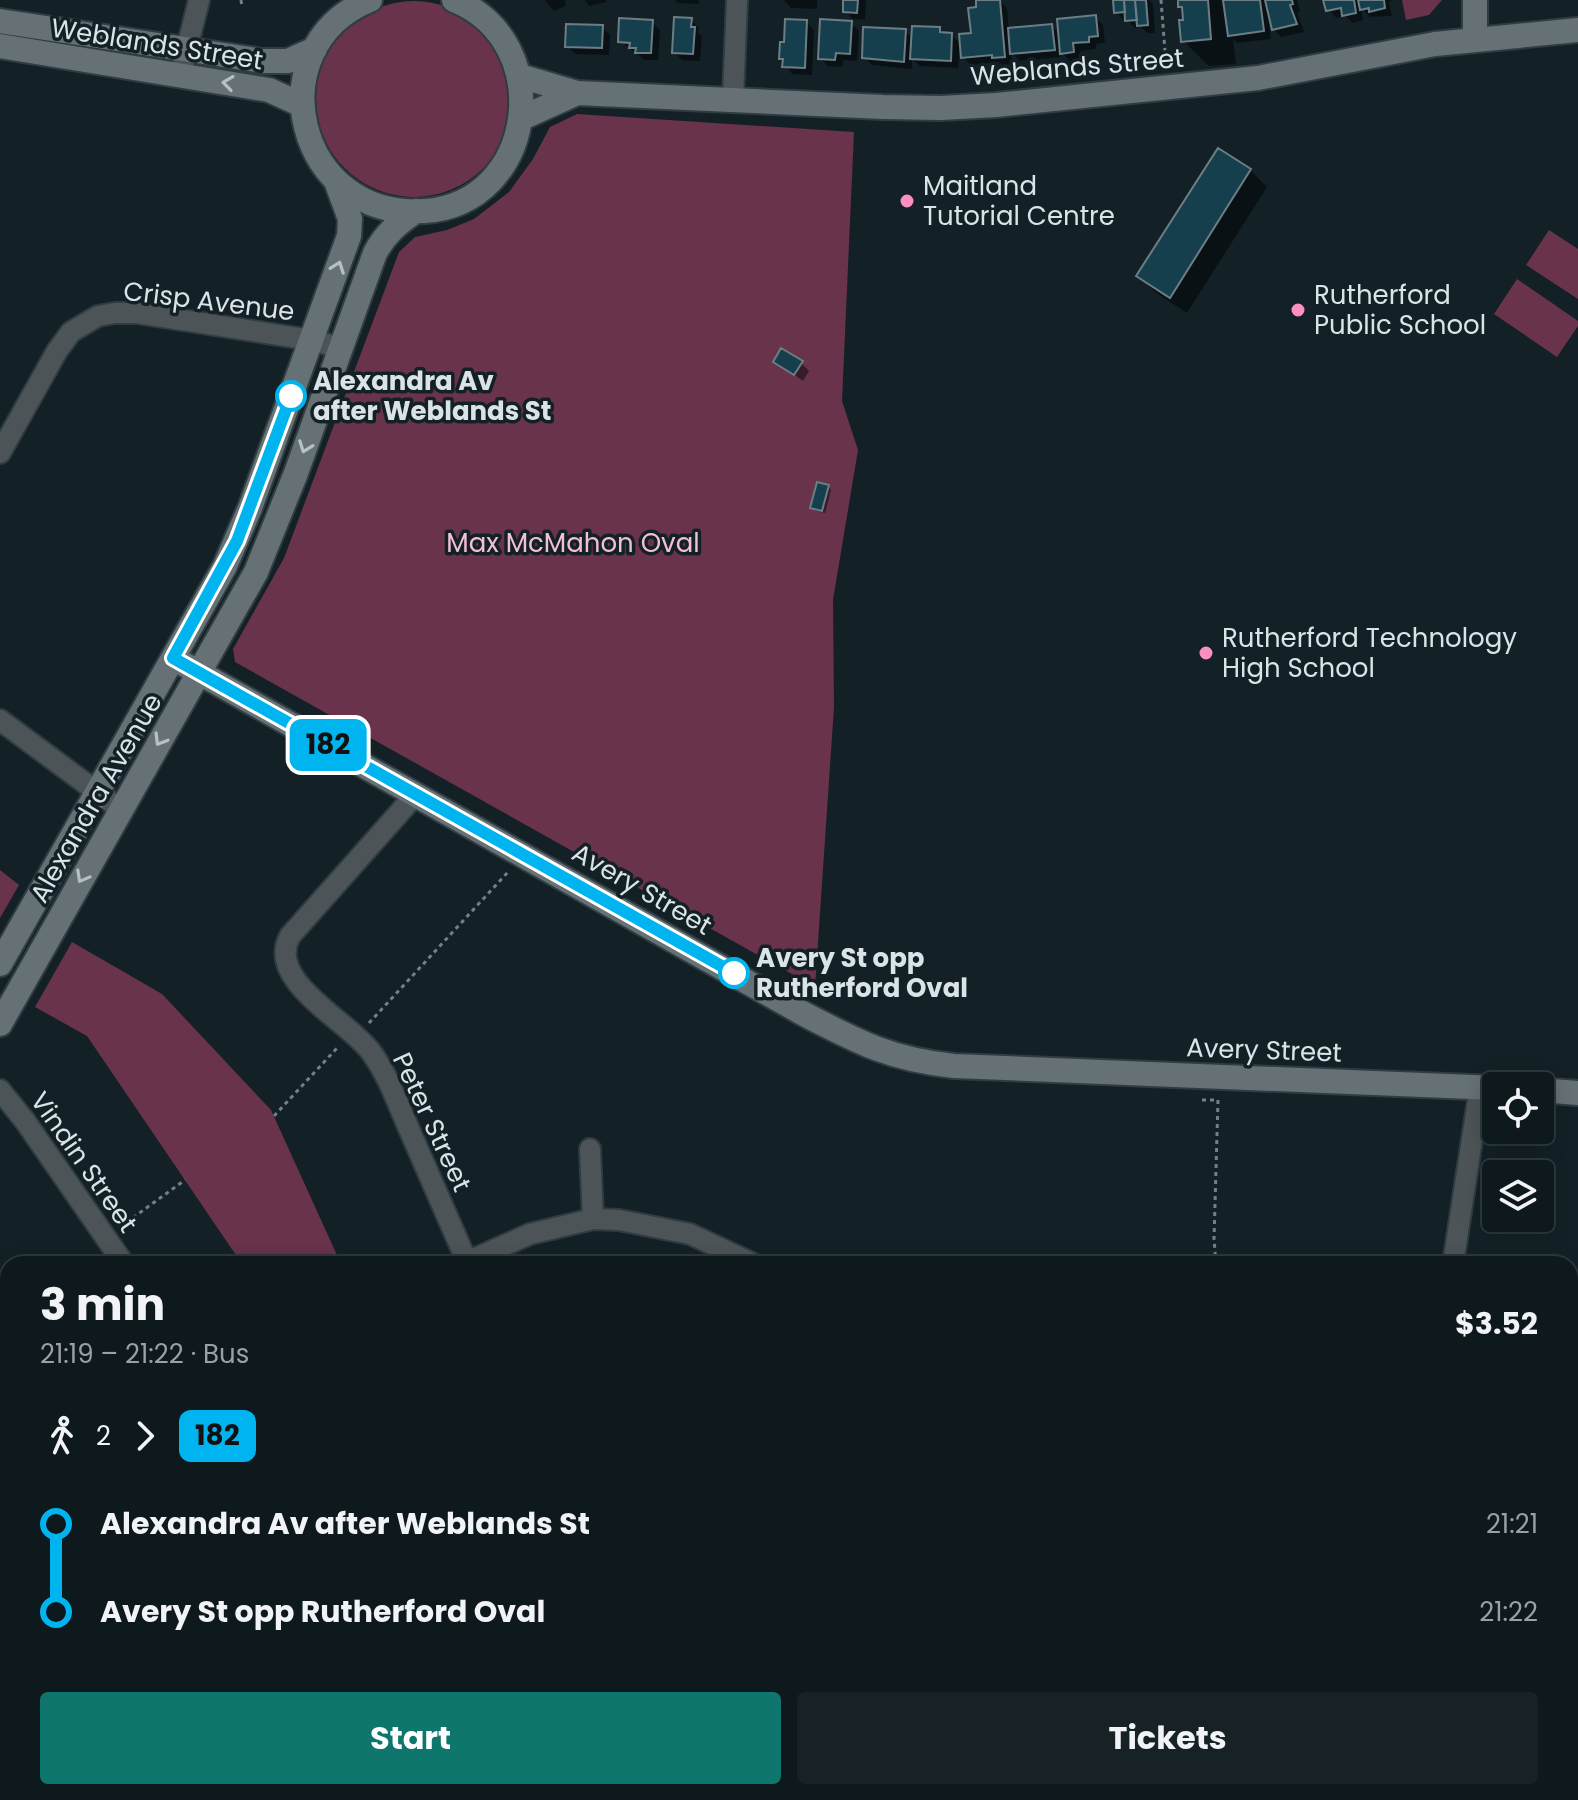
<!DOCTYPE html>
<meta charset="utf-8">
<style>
:root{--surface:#0e191d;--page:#172226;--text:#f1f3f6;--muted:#9ba0a4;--line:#2e383b;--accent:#0f766e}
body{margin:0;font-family:Poppins,sans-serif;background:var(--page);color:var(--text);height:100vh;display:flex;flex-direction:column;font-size:30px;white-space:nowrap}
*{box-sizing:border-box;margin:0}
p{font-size:26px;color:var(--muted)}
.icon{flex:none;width:44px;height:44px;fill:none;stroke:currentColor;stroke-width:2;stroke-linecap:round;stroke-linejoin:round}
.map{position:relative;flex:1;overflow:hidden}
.sheet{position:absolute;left:0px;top:1256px;width:1578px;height:544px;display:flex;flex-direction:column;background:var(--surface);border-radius:24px 24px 0 0;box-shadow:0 4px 20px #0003,0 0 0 2px var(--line)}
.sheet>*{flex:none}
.badge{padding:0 16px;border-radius:12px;font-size:28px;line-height:52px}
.fabs{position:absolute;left:1482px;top:1072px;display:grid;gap:16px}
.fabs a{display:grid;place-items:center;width:72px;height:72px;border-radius:8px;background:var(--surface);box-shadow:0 4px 20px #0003,0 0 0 2px var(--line);font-size:40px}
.map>.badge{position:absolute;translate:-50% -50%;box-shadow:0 0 0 4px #fff}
.legs{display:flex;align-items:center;gap:12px;height:88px;padding:0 40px;font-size:26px}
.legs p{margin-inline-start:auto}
.head{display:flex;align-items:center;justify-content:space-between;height:136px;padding:0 40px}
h1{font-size:44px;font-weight:700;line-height:60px}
.primary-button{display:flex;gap:16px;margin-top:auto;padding:16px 40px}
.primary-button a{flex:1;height:92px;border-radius:8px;background:var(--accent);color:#fff;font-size:32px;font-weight:700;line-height:92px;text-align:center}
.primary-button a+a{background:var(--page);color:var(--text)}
ul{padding:0 40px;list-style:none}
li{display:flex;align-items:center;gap:28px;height:88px;font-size:30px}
li i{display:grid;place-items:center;width:12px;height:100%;margin:0 10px;background:currentColor}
li i::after{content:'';width:20px;height:20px;margin:-10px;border:6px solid;border-radius:50%;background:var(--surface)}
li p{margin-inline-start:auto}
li:first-child i{background:linear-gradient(#0000 50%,currentColor 0)}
li:last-child i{background:linear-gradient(currentColor 50%,#0000 0)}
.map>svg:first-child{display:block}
.green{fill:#68334b}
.shadow{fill:#0007}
.building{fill:#163f4e;stroke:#6c7d84;stroke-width:2}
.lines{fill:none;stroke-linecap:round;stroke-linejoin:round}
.street-casing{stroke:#2f3c42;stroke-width:24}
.secondary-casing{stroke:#2f3c42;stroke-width:28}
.path{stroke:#758086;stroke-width:3;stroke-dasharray:4 4;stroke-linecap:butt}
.street{stroke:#4d5457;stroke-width:20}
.secondary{stroke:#667176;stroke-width:24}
.oneway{stroke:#b7c1c5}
.line-1-casing{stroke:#fff;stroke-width:18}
.line-1{stroke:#00b5ef;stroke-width:12}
.poi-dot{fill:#fd8ec0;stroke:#132127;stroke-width:3}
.stop-1-dot{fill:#fff;stroke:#00b5ef;stroke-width:4}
.labels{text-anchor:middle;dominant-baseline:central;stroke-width:7;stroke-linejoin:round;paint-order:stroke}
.street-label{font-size:26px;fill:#dae3e7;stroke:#132127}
.poi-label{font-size:26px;fill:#dae3e7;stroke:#132127;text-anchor:start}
.stop-label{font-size:26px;font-weight:bold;fill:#dae3e7;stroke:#132127;text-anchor:start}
.park-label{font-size:26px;fill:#f2bfd3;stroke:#132127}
</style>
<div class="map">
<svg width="1578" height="1800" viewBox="0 0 1578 1800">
<rect width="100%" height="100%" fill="#132127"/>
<path class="green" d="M1402 0H1442L1429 15 1406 20Z
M316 99a98 98 0 1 1 196 0a98 98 0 1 1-196 0Z
M577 114 854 132 842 401 858 450 833 600 834 707 815 987 235 662 233 649 284 558 399 252 415 237 447 230 474 219 509 192 533 159 550 127Z
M1549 230 1578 249V299L1526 265Z
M1517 279 1578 321V326L1557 357 1494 314Z
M0 870 19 885 0 918Z
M72 942 162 994 271 1110 341 1264H242L87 1036 35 1007Z
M8 1711V1792H84L79 1800H0V1726Z
M579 1792H767L744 1800H578Z
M1058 1792H1121L1114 1800H1074Z"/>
<path class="shadow" d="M545 0H565L566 6 554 11Z
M585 0H606V2L589 6Z
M674 0H699V4L677 3Z
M784 0H817V9L791 8Z
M845 0H866L865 20 853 19 845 11Z
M999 0 1007 8 1009 30 1052 26 1060 35 1095 17 1103 25 1105 43 1096 44V49L1080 51 1081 60 1070 61 1061 52V57L1020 61 1011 52 1012 64 1002 65 999 62 971 65 963 57 973 35Z
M1115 0H1149L1153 4 1155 33H1147L1141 27 1135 28 1127 20H1124L1116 12Z
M1180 0H1220L1225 5V0H1297L1300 12 1297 13 1304 32 1281 37 1269 24 1271 39 1237 43 1233 39 1236 64 1209 66 1183 41 1185 22Z
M1322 0H1393L1389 2 1392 16 1370 17 1361 7 1363 20 1352 23 1346 16 1336 18Z
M691 20 699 28 698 33 702 37 700 61 682 60 674 52Z
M652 22 660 30 658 60H645L620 41Z
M806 22 814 30 812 75 792 74 781 58Z
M851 23 859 31 857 61 843 60V67L828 66 820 58Z
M602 27 610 35 609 55 575 54 567 46Z
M939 29 945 34 951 35 960 43 958 68 920 66 912 58V69L872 65 864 57 905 31 913 39Z
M1250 170 1267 187 1187 313 1156 293 1139 276Z
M775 361 801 363 809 371 803 381Z
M828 486 831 490 825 513 816 511 812 508Z"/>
<path class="building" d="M843 0H858L857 13 843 12Z
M976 0H1000L1005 57 992 58V55L961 58 959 34 971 33 968 8 976 7Z
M1113 0H1124L1125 12 1114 13Z
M1124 0H1135L1137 20 1125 21Z
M1135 0H1146L1148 25 1137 26Z
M1178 0H1208L1211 39 1181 42 1179 20H1183L1182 7H1178Z
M1223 0H1260L1264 31 1228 36Z
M1265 0H1292L1293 4 1290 5 1297 24 1272 30Z
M1323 0H1354L1356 13 1342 16 1341 8 1326 11Z
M1358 0H1384L1385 8 1369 12V8L1360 10Z
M1096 15 1098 36 1089 37V42L1073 43 1074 52 1060 54 1057 19Z
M674 17 692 18 691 27H695L693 54 672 53Z
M619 18 653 20 651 53H635L636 48H629L630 43 618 42Z
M785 19 807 20 805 68 782 67 783 59H779L780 42H784Z
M820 19 852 21 850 54 836 53 835 60 818 59Z
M566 24 603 25 602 48 565 47Z
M1052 24 1055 50 1010 54 1008 28Z
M912 26 940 27V32L952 33 951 61 910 59Z
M863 27 906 29 904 62 862 58Z
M1218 148 1251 169 1170 298 1136 276Z
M781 348 803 361 794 375 773 362Z
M817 482 829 485 822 511 810 508Z"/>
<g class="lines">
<g class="street-casing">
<path id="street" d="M183 64 199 0
M733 98 737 0
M0 453 57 351 71 332 98 316 115 313H137L311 340 341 348
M0 720 120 809
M416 794 290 936C265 981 349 1021 371 1052 388 1075 398 1104 409 1129 429 1174 448 1219 468 1264
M0 1090 25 1121 124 1264
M590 1149 593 1219
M467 1262 530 1234 593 1219 619 1220 690 1234 754 1264
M1453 1264 1480 1087
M7 1438 8 1441
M0 1496 8 1483
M1570 1642 1578 1634
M819 1792 822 1800
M113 1800 118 1792
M404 1800 412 1792
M1167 1800 1181 1792
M1438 1800 1443 1792"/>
</g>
<g class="secondary-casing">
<path id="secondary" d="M370 0C255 47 296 221 425 211 537 203 557 41 454 0
M0 21 263 61H288L315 49
M1475 39V0
M0 46 269 90 302 105
M520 76 577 93 883 107 941 108 996 105 1258 78 1435 44 1578 30
M522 118 577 93
M173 658 804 1014C860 1043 890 1059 954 1066L1496 1088
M0 964 225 566 250 508 349 236 350 219 336 181
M0 1024 256 572 296 473 375 253C385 234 398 223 416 211
M1540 1090 1578 1093"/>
</g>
<path class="path" d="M241 0 242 7
M1161 0 1166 64
M369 1023 508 872 510 873
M1202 1100H1218L1214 1239 1216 1264
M274 1116 338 1047
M120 1227 185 1180"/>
<use href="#street" class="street"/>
<use href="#secondary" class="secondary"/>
</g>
<defs><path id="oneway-chevron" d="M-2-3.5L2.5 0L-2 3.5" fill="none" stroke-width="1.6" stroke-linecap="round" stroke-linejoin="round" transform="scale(2)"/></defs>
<g class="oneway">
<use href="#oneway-chevron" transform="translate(228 83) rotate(-172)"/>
<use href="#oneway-chevron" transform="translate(338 267) rotate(-70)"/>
<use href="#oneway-chevron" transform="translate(305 447) rotate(110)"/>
<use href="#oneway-chevron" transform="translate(160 740) rotate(121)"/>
<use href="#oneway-chevron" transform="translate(82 877) rotate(119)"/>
</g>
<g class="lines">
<g class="line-1-casing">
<path id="line-1" d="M291 396 237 541 173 658 734 973"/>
</g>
<use href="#line-1" class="line-1"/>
</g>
<g class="poi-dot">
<circle cx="907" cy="201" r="8"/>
<circle cx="1298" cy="310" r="8"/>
<circle cx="1206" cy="653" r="8"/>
</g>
<g class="stop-1-dot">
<circle cx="291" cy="396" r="14"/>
<circle cx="734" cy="973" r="14"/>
</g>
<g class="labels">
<g class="street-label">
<text transform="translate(157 44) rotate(9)">Weblands Street</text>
<text transform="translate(1077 67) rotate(-5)">Weblands Street</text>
<text transform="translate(209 301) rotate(7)">Crisp Avenue</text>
<text transform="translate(96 798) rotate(-60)">Alexandra Avenue</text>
<text transform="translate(642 889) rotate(30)">Avery Street</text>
<text transform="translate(1264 1050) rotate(2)">Avery Street</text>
<text transform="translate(432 1122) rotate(65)">Peter Street</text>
<text transform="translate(84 1162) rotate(55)">Vindin Street</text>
</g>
<g class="poi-label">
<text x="923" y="186">Maitland<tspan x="923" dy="30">Tutorial Centre</tspan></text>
<text x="1314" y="295">Rutherford<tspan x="1314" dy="30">Public School</tspan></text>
<text x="1222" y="638">Rutherford Technology<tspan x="1222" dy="30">High School</tspan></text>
</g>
<g class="stop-label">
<text x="313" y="381">Alexandra Av<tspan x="313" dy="30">after Weblands St</tspan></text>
<text x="756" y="958">Avery St opp<tspan x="756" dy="30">Rutherford Oval</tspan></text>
</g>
<g class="park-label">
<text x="573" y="543">Max McMahon Oval</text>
</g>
</g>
</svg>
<div class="fabs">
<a><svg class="icon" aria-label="locate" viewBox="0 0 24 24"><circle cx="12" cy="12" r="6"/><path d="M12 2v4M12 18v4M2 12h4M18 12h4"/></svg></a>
<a><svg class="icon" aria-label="layers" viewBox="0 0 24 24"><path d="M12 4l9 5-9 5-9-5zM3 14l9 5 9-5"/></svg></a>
</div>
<b class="badge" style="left:328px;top:745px;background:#00b5ef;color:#111">182</b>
<section class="sheet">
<div class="head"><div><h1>3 min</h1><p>21:19 – 21:22 · Bus</p></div><b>$3.52</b></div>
<div class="legs"><svg class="icon" aria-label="walk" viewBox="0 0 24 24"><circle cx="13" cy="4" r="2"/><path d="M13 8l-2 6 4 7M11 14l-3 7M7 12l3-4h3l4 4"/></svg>2<svg class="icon" aria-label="forward" viewBox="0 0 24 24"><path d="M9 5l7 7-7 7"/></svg><b class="badge" style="background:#00b5ef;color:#111">182</b></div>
<ul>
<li><i style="color:#00b5ef"></i><b>Alexandra Av after Weblands St</b><p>21:21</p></li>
<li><i style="color:#00b5ef"></i><b>Avery St opp Rutherford Oval</b><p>21:22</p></li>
</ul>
<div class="primary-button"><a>Start</a><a>Tickets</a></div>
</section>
</div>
